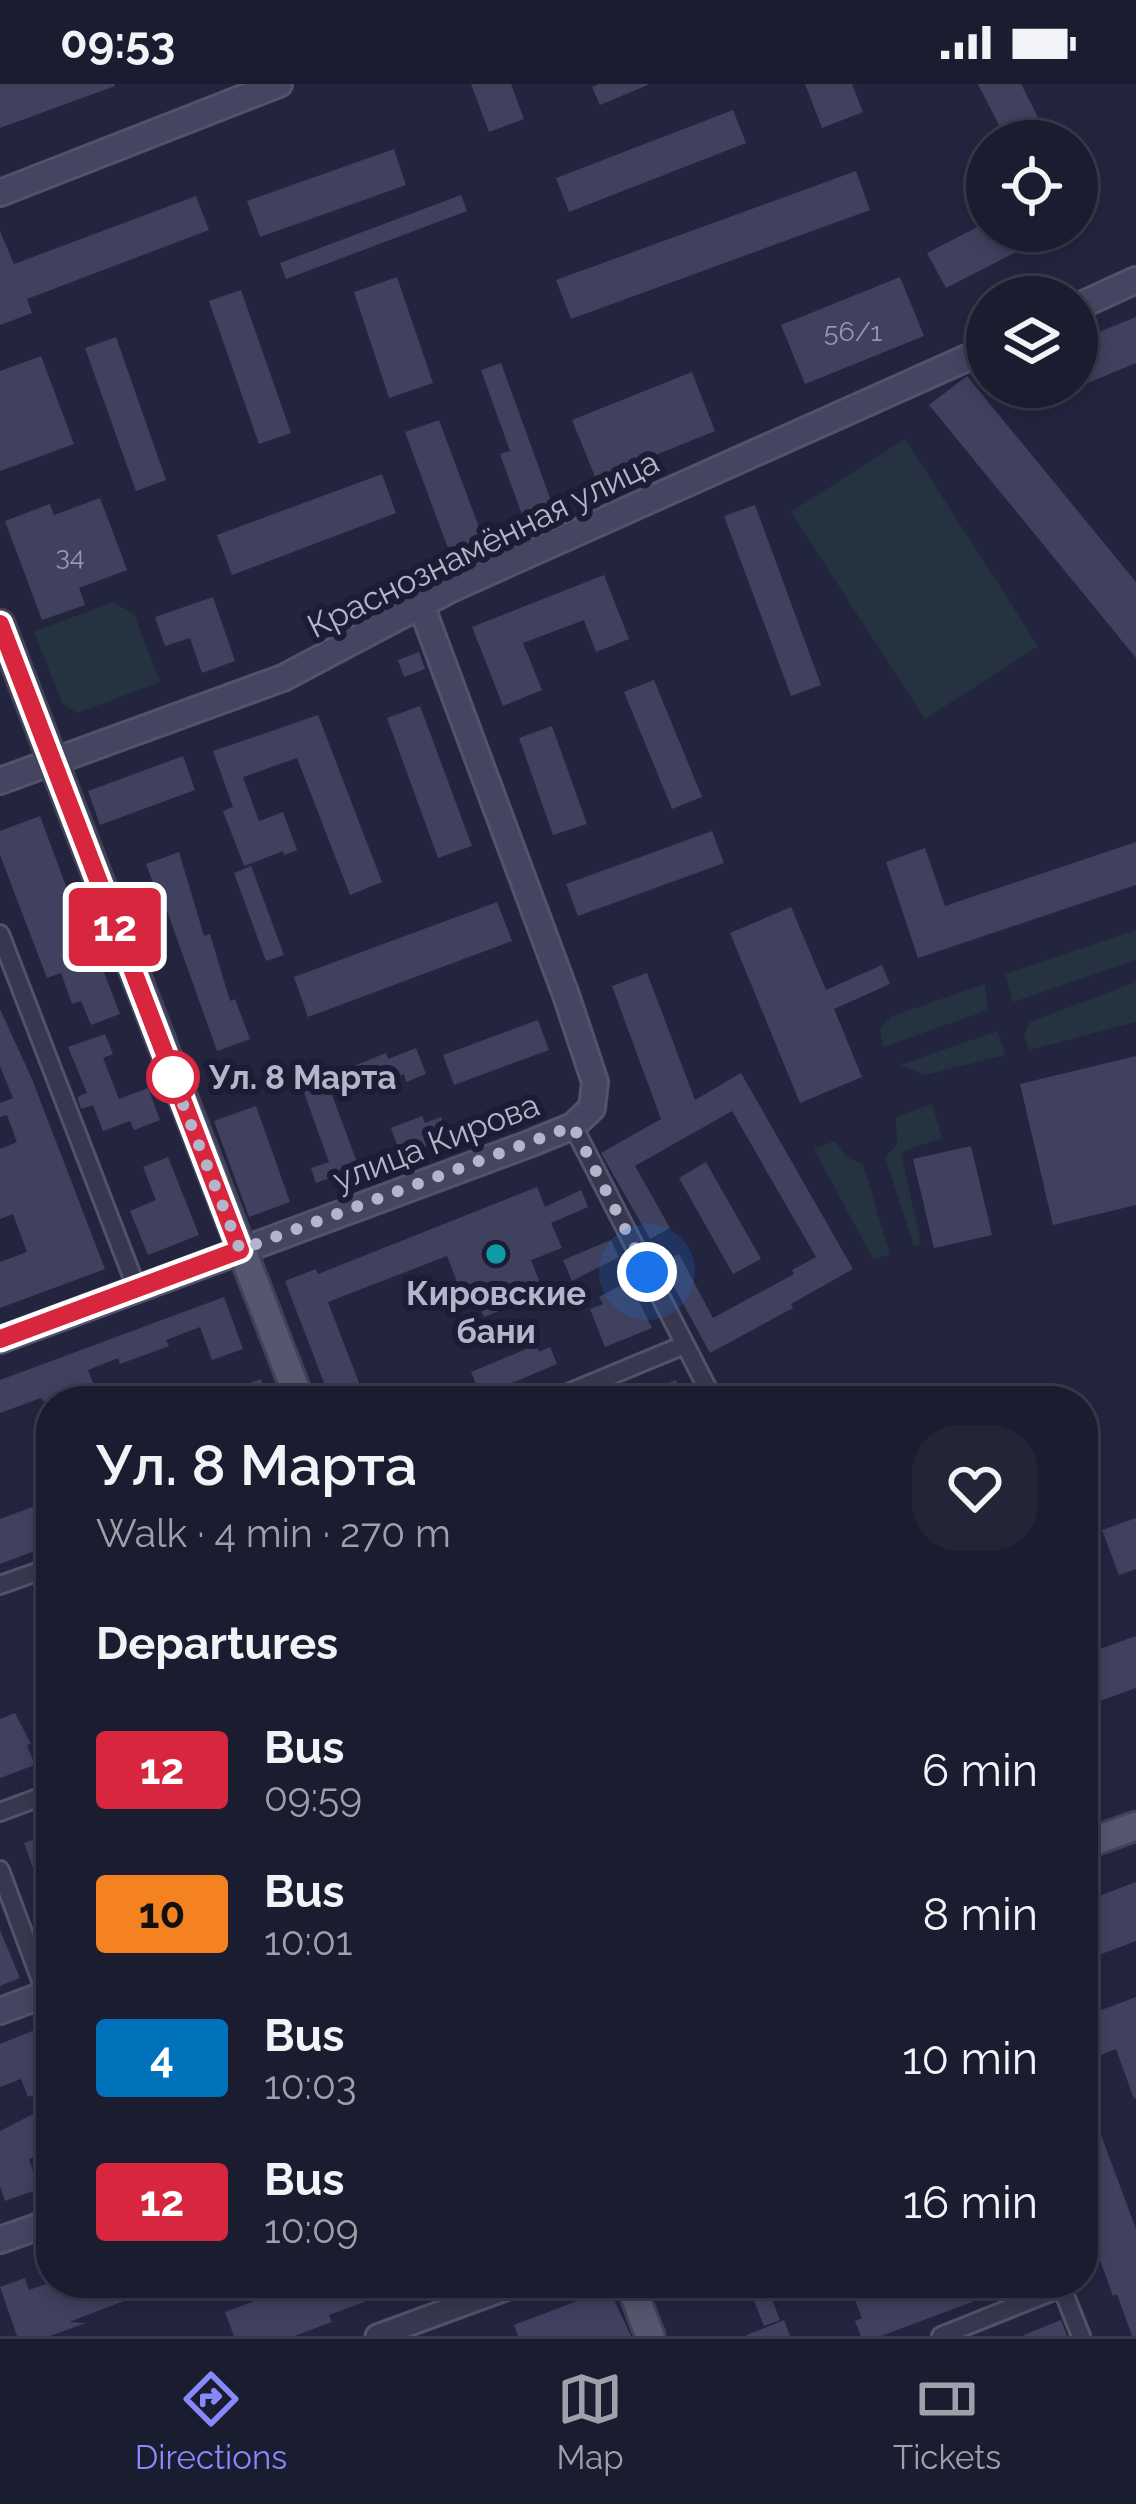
<!DOCTYPE html>
<meta charset="utf-8">
<style>
:root{--surface:#1a1c2f;--page:#232537;--text:#f1f3f6;--muted:#9fa1aa;--line:#383a4b;--accent:#8788fb}
body{margin:0;font-family:Raleway,sans-serif;background:var(--page);color:var(--text);height:100vh;display:flex;flex-direction:column;font-size:45px;white-space:nowrap}
*{box-sizing:border-box;margin:0}
p{font-size:39px;color:var(--muted)}
.icon{flex:none;width:66px;height:66px;fill:none;stroke:currentColor;stroke-width:2;stroke-linecap:round;stroke-linejoin:round}
.map{position:relative;flex:1;overflow:hidden}
.details{position:absolute;left:36px;top:1302px;width:1062px;height:912px;display:flex;flex-direction:column;background:var(--surface);border-radius:48px;box-shadow:0 6px 18px #0003,0 0 0 3px var(--line)}
.details>*{flex:none}
.badge{padding:0 24px;border-radius:9px;font-size:42px;line-height:78px}
.tools{position:absolute;left:966px;top:36px;display:grid;gap:24px}
.tools a{display:grid;place-items:center;width:132px;height:132px;border-radius:50%;background:var(--surface);box-shadow:0 6px 18px #0003,0 0 0 3px var(--line);font-size:60px}
.you{position:absolute;width:60px;height:60px;margin:-30px;border:9px solid #fff;border-radius:50%;background:#1a73e8;box-shadow:0 0 0 18px #1a73e833}
.map>.badge{position:absolute;translate:-50% -50%;box-shadow:0 0 0 6px #fff}
h2{padding:0 60px;font-size:45px;line-height:108px}
.round{display:grid;place-items:center;flex:none;width:126px;height:126px;border-radius:48px;background:var(--page)}
.overview{display:flex;align-items:center;justify-content:space-between;height:204px;padding:0 60px}
h1{font-size:57px;font-weight:600;line-height:90px}
ul{padding:0;list-style:none}
li{display:flex;align-items:center;gap:36px;height:144px;padding:0 60px}
li div{flex:1}
li b{display:block;font-size:45px}
li em{font-style:normal}
li .badge{min-width:132px;font-weight:700;text-align:center}
.status{display:flex;justify-content:space-between;align-items:center;height:84px;padding:0 60px;background:var(--surface);direction:ltr}
.status svg{height:33px;fill:currentColor}
.dock{display:flex;justify-content:space-around;align-items:center;height:168px;border-top:3px solid var(--line);background:var(--surface);font-size:33px;color:var(--muted)}
.dock a{display:grid;justify-items:center;gap:6px}
.dock .current{color:var(--accent)}
.map>svg:first-child{display:block}
.green{fill:#253340}
.building{fill:#3f415f}
.lines{fill:none;stroke-linecap:round;stroke-linejoin:round}
.minor-casing{stroke:#52536a;stroke-width:22}
.tertiary-casing{stroke:#52536a;stroke-width:27}
.secondary-casing{stroke:#52536a;stroke-width:30}
.primary-casing{stroke:#414158;stroke-width:33}
.minor{stroke:#37384f;stroke-width:16}
.tertiary{stroke:#37384f;stroke-width:21}
.secondary{stroke:#454562;stroke-width:24}
.primary{stroke:#55576f;stroke-width:27}
.line-casing{stroke:#fff;stroke-width:27}
.line{stroke:#d7263d;stroke-width:18}
.walk{stroke:#b4b4ca;stroke-width:12;stroke-dasharray:0 21.6}
.stop-dot{fill:#fff;stroke:#d7263d;stroke-width:6}
.culture-dot{fill:#0f9aa8;stroke:#1c1d34;stroke-width:4.5}
.labels{text-anchor:middle;dominant-baseline:central;stroke-width:12;stroke-linejoin:round;paint-order:stroke}
.number-label{font-size:27px;fill:#9797af}
.street-label{font-size:33px;fill:#b4b4ca;stroke:#1c1d34}
.stop-label{font-size:33px;font-weight:bold;fill:#b4b4ca;stroke:#1c1d34;text-anchor:start}
.poi-label{font-size:33px;font-weight:bold;fill:#b4b4ca;stroke:#1c1d34}
</style>
<div class="status"><b>09:53</b><svg viewBox="0 0 49 12"><path d="M0 12V9h3v3zM5 12V6h3v6zM10 12V3h3v9zM15 12V0h3v12zM26 1h20v11H26zM47 4h2v5h-2z"/></svg></div>
<div class="map">
<svg width="1136" height="2252" viewBox="0 0 1136 2252">
<rect width="100%" height="100%" fill="#23253f"/>
<path class="green" d="M905 355 1038 562 925 635 791 428Z
M113 518 134 530 160 598 77 629 62 619 34 548Z
M1136 846V876L1013 918 1005 890Z
M1136 898V938L1029 966 1024 951 1030 938Z
M985 900 988 926 883 963 880 944 892 932Z
M998 947 1005 971 925 991 900 981Z
M932 1020 942 1054 901 1068 921 1160 914 1162 885 1073 897 1060 896 1033Z
M835 1057 846 1073 863 1080 890 1171 873 1175 814 1065Z"/>
<path class="building" d="M0 0H114L115 2 0 44Z
M471 0H511L524 35 489 48Z
M599 0H650L600 21 592 3Z
M805 0H852L863 28 822 44Z
M978 0H1021L1050 57H1007Z
M733 26 746 59 569 128 556 94Z
M394 65 406 101 260 153 247 117Z
M856 87 870 126 571 235 556 196Z
M461 111 467 127 286 195 280 179Z
M196 112 209 146 27 215 32 229 0 241V147L14 180Z
M987 138V147H1057L946 204 927 169Z
M397 193 433 299 389 314 354 208Z
M900 193 924 252 805 300 781 241Z
M241 206 291 349 259 360 209 217Z
M1136 233V279L1032 322 1025 303H1077V257Z
M116 253 166 396 136 407 85 264Z
M41 272 74 360 0 387V287Z
M501 279 555 428 525 439 500 370 510 367 481 286Z
M692 288 715 347 596 395 572 336Z
M967 292 1136 498V574L929 321Z
M439 336 483 454 449 467 405 348Z
M382 390 396 429 232 491 217 451Z
M100 414 127 486 79 504 85 521 42 536 5 437 50 420 54 431Z
M755 421 821 601 791 612 724 432Z
M604 491 629 555 596 568 584 536 523 559 542 606 503 622 472 543Z
M213 513 235 577 202 589 190 554 165 562 155 533Z
M419 568 425 585 404 593 398 576Z
M654 596 702 713 672 725 624 608Z
M420 622 472 762 438 774 387 634Z
M318 631 382 798 350 811 297 674 243 693 259 737 283 728 297 766 284 771 283 767 244 782 223 727 233 723 213 667Z
M552 642 587 740 553 751 519 654Z
M183 672 195 706 100 741 88 707Z
M40 732 98 888 103 886 120 930 91 941 81 917 72 920 61 889 47 894 0 771V747Z
M712 747 724 779 578 832 566 800Z
M1136 758V801L918 874 886 778 925 764 945 822Z
M179 768 204 852 210 850 230 917 235 915 250 955 217 967 165 821 162 822 146 780Z
M251 782 284 871 266 877 234 789Z
M497 818 512 857 308 933 294 893Z
M791 823 826 906 882 881 890 900 834 925 862 993 800 1019 730 849Z
M647 889 695 1016 741 989 853 1185 791 1220 793 1224 710 1269 661 1179 679 1170 713 1234 794 1190 792 1186 816 1173 732 1027 635 1082 670 1144 650 1155 601 1069 661 1035 612 902Z
M0 925 32 995 105 1185 0 1224V1178L27 1168 13 1130 0 1135V1065L17 1058 7 1031 0 1033V1019L13 1014 0 982Z
M538 936 549 966 454 1001 443 971Z
M105 950 113 970 103 974 119 1015 148 1004 160 1036 134 1046 130 1037 103 1047 93 1021 81 1025 77 1013 87 1009 68 963Z
M416 964 426 990 406 998 404 990 382 999 378 989 331 1008 359 1084 316 1099 311 1084 329 1078 302 1003 386 969 388 975Z
M1136 972V1121L1053 1141 1020 1000Z
M256 1022 290 1118 249 1133 214 1037Z
M422 1032 425 1039 441 1033 449 1053 401 1072 391 1044Z
M971 1062 992 1151 934 1164 913 1075Z
M168 1073 199 1151 148 1171 130 1127 156 1116 143 1083Z
M706 1078 761 1175 733 1190 679 1094Z
M537 1103 545 1123 581 1106 588 1123 551 1139 562 1164 531 1176 544 1209 484 1233 478 1219 467 1224 447 1172 328 1218 366 1317H331L285 1197 316 1185 318 1190Z
M611 1156 619 1173 572 1197 563 1176Z
M629 1197 652 1244 605 1263 590 1225 603 1220 599 1213Z
M224 1213 243 1265 212 1276 200 1243 166 1256 169 1262 120 1280 118 1274 88 1286 100 1317H43L41 1314 0 1329V1296Z
M536 1261 539 1268 550 1263 557 1280 481 1312 471 1288Z
M261 1295 269 1317H206V1315Z
M676 1296 684 1317H656L651 1306Z
M51 1416V1461L0 1480V1435Z
M1136 1434V1485L1119 1491 1102 1446Z
M1136 1552V1604L1083 1623V1571Z
M51 1600V1643H49L36 1606Z
M15 1629 31 1660 27 1661 35 1681 0 1694V1635Z
M51 1749V1787L36 1792 24 1759Z
M1136 1798V1857L1083 1877V1818Z
M0 1846 20 1894 0 1902Z
M1136 1913V2014L1134 2015 1116 1965 1083 1978V1933Z
M42 1943 51 1965V2004L28 2013 21 1995 0 2003V1960Z
M1083 2003 1136 2145V2252H1132L1117 2210 1113 2212 1083 2130Z
M41 2026 51 2052V2066L29 2075 39 2105 5 2117 0 2102V2047Z
M25 2194 29 2206 49 2199 169 2200 69 2238 86 2239 50 2252H17L0 2203Z
M302 2199H375L380 2212 329 2231 332 2238 294 2252H234L225 2228Z
M940 2199 1020 2200 881 2252H861L855 2237 862 2234 855 2217 897 2201 902 2214Z
M609 2205 631 2252H518L514 2241Z
M770 2210 780 2236 764 2242 754 2217Z
M784 2236 790 2252H747V2251Z
M1061 2236 1067 2252H1024V2251Z"/>
<g class="lines">
<g class="minor-casing">
<path id="minor" d="M0 850 137 1205
M573 1042 714 1317
M549 1317 684 1261
M0 1501 51 1483
M0 1728 51 1709
M0 1786 46 1910
M1060 2199 1081 2252
M941 2252 1061 2204"/>
</g>
<g class="tertiary-casing">
<path id="tertiary" d="M377 2252 522 2199"/>
</g>
<g class="secondary-casing">
<path id="secondary" d="M0 109 279 0
M1077 223 1136 196
M0 697 283 594 453 504 987 265
M0 1256 529 1060 573 1042 592 1024 595 998 566 911 421 521
M0 1927 51 1908
M0 2156 51 2138"/>
</g>
<g class="primary-casing">
<path id="primary" d="M0 540 300 1317
M1083 1761 1136 1742
M630 2199 650 2252"/>
</g>
<use href="#minor" class="minor"/>
<use href="#tertiary" class="tertiary"/>
<use href="#secondary" class="secondary"/>
<use href="#primary" class="primary"/>
</g>
<g class="lines">
<g class="line-casing">
<path id="line" d="M0 540 240 1166 0 1255"/>
</g>
<use href="#line" class="line"/>
<path class="walk" d="M173 993 170 987 240 1166 573 1042 647 1188"/>
</g>
<circle class="stop-dot" cx="173" cy="993" r="24"/>
<circle class="culture-dot" cx="496" cy="1170" r="12"/>
<g class="labels">
<g class="number-label">
<text x="853" y="247">56/1</text>
<text x="70" y="471">34</text>
</g>
<g class="street-label">
<text transform="translate(483 460) rotate(-26)">Краснознамённая улица</text>
<text transform="translate(436 1058) rotate(-21)">улица Кирова</text>
</g>
<g class="stop-label">
<text x="209" y="993">Ул. 8 Марта</text>
</g>
<g class="poi-label">
<text x="496" y="1209">Кировские<tspan x="496" dy="38">бани</tspan></text>
</g>
</g>
</svg>
<div class="tools">
<a><svg class="icon" aria-label="locate" viewBox="0 0 24 24"><circle cx="12" cy="12" r="6"/><path d="M12 2v4M12 18v4M2 12h4M18 12h4"/></svg></a>
<a><svg class="icon" aria-label="layers" viewBox="0 0 24 24"><path d="M12 4l9 5-9 5-9-5zM3 14l9 5 9-5"/></svg></a>
</div>
<div class="you" style="left:647px;top:1188px"></div>
<b class="badge" style="left:115px;top:843px;background:#d7263d;color:#fff">12</b>
<section class="details">
<div class="overview"><div><h1>Ул. 8 Марта</h1><p>Walk · 4 min · 270 m</p></div><a class="round"><svg class="icon" aria-label="heart" viewBox="0 0 24 24"><path d="M12 20l-8-8c-3-5 5-10 8-4 3-6 11-1 8 4z"/></svg></a></div>
<h2>Departures</h2>
<ul>
<li><span class="badge" style="background:#d7263d;color:#fff">12</span><div><b>Bus</b><p>09:59</p></div><em>6 min</em></li>
<li><span class="badge" style="background:#f58220;color:#111">10</span><div><b>Bus</b><p>10:01</p></div><em>8 min</em></li>
<li><span class="badge" style="background:#0072bc;color:#fff">4</span><div><b>Bus</b><p>10:03</p></div><em>10 min</em></li>
<li><span class="badge" style="background:#d7263d;color:#fff">12</span><div><b>Bus</b><p>10:09</p></div><em>16 min</em></li>
</ul>
</section>
</div>
<nav class="dock">
<a class="current"><svg class="icon" aria-label="directions" viewBox="0 0 24 24"><path d="M12 3l9 9-9 9-9-9zM9 14v-3h6M13 9l2 2-2 2"/></svg>Directions</a>
<a><svg class="icon" aria-label="map" viewBox="0 0 24 24"><path d="M3 6l6-2 6 2 6-2v14l-6 2-6-2-6 2zM9 4v14M15 6v14"/></svg>Map</a>
<a><svg class="icon" aria-label="tickets" viewBox="0 0 24 24"><path d="M3 7h18v10H3zM15 7v10"/></svg>Tickets</a>
</nav>
